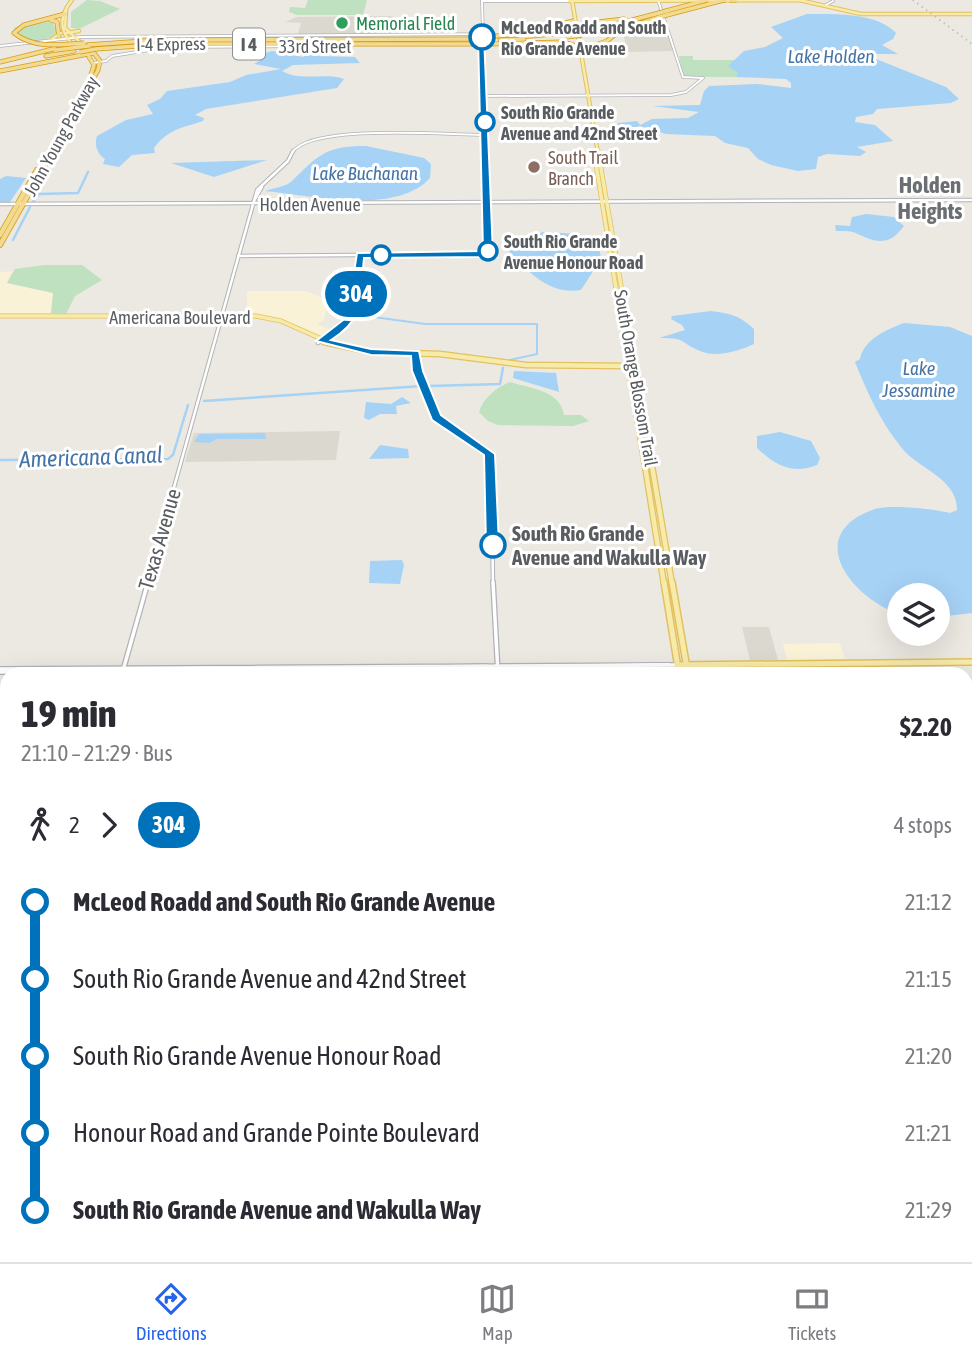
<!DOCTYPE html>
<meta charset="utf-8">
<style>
:root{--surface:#fff;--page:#f7f7f7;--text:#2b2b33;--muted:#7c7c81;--line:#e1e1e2;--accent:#2563eb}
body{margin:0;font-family:"Asap Condensed",sans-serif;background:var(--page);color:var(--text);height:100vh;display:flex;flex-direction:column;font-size:26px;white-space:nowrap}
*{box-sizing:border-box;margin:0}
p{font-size:23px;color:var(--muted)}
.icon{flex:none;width:38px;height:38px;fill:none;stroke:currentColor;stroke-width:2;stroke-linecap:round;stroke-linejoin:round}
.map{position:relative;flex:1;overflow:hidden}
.side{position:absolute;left:0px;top:667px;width:973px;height:597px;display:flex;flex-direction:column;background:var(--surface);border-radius:21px 21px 0 0;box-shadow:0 7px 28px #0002}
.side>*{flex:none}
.badge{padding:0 14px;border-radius:23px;font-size:24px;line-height:46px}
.controls{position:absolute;left:887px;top:583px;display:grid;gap:14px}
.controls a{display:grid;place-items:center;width:63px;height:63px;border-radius:50%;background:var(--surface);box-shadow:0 7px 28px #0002;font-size:35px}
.map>.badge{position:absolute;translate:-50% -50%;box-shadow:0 0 0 4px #fff}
.legs{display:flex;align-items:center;gap:10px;height:77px;padding:0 21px;font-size:23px}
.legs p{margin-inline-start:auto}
.headline{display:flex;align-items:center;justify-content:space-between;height:119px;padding:0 21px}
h1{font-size:38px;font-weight:800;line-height:52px}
ul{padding:0 21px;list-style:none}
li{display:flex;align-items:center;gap:24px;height:77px;font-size:26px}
li i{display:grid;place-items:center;width:10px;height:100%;margin:0 9px;background:currentColor}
li i::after{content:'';width:18px;height:18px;margin:-9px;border:5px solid;border-radius:50%;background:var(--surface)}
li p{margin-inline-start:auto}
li:first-child i{background:linear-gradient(#0000 50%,currentColor 0)}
li:last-child i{background:linear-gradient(currentColor 50%,#0000 0)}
.tab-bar{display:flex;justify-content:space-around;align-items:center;height:98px;border-top:2px solid var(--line);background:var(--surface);font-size:19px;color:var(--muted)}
.tab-bar a{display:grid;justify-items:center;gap:4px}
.tab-bar .on{color:var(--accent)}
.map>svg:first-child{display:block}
.commercial{fill:#faf2d7}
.industrial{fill:#dad8d3}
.education{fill:#dbd8cf}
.green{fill:#bfe1c0}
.water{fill:#a6d2f6}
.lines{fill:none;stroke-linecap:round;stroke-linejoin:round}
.stream{stroke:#a6d2f6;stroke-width:2}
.canal-far1{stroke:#a6d2f6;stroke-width:2.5}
.canal{stroke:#a6d2f6;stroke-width:4.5}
.minor-far3-casing{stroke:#b2b3b7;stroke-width:3.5}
.minor-far2-casing{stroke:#b2b3b7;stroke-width:4.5}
.minor-far1-casing{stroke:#b2b3b7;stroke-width:6}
.minor-casing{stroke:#b2b3b7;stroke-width:7}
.major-far4-casing{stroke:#e3c062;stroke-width:4.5}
.major-far3-casing{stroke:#e3c062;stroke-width:5}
.major-far2-casing{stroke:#e3c062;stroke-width:7}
.major-far1-casing{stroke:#e3c062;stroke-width:8}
.major-casing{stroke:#e3c062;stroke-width:10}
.highway-far1-casing{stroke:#d79c15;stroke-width:5}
.highway-casing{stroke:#d79c15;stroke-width:6}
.minor-far3{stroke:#fff;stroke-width:2}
.minor-far2{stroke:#fff;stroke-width:2.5}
.minor-far1{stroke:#fff;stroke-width:3.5}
.minor{stroke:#fff;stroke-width:4.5}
.major-far4{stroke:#f7ebaa;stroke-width:2.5}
.major-far3{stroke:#f7ebaa;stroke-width:3.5}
.major-far2{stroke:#f7ebaa;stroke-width:4.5}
.major-far1{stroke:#f7ebaa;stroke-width:5}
.major{stroke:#f7ebaa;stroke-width:7}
.highway-far1{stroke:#f2da91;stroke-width:3.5}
.highway{stroke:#f2da91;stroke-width:4.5}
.rail{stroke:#b1b2b2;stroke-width:2;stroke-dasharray:1 4.5;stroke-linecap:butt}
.highway-bridge-casing{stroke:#d79c15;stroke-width:5;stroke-linecap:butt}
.highway-bridge{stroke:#f2da91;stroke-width:3.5}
.line-1{fill:#0072bc;stroke:#fff;stroke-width:2}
.leisure-dot{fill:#2e9e5b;stroke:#fff;stroke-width:2.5}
.stop-1-dot{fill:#fff;stroke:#0072bc;stroke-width:3.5}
.education-dot{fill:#8d6e63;stroke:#fff;stroke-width:2.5}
.labels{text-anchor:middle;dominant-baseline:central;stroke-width:6;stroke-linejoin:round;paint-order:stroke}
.far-leisure-label{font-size:18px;fill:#27864d;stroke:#fff;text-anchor:start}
.far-stop-label{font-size:18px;font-weight:bold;fill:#5a5d60;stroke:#fff;text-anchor:start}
.far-street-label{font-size:18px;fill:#5a5d60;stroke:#fff}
.far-education-label{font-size:18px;fill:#785e54;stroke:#fff;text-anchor:start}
.shield{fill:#fff;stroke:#8c8e90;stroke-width:2}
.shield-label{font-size:19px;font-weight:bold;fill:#5a5d60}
.far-water-label{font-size:19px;font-style:italic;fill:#4674a6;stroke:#fff}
.stop-label{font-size:21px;font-weight:bold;fill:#5a5d60;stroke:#fff;text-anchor:start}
.street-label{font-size:21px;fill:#5a5d60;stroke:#fff}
.far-district-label{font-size:23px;font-weight:bold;fill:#6b6e72;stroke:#fff}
.water-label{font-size:23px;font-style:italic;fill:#4674a6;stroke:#fff}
</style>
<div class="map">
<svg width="972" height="1262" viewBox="0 0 972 1262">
<rect width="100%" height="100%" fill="#ebe9e1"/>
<path class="commercial" d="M12 271 7 283 54 293 51 313H0V272Z
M247 291H307L328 301 324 320 317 324 333 331 321 338 282 320 247 313Z
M840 643 845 659 787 660 783 644Z
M966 877H972V996H966Z
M701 1256 840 1257V1262H700Z"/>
<path class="industrial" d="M0 760H7V1088L0 1113Z
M0 1180H7V1256L671 1257 670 1262H0Z"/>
<path class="education" d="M393 16 391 36 297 37 301 23 285 22 297 17Z
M629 29H667L674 51 627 52 623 32Z
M340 431 336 460 185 462 194 433Z
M742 627H769L778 660H750Z
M7 1088V1180H0V1113Z"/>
<path class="green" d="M87 0 100 1 120 9 79 29 71 28V12Z
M308 0H367L363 15H297L289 12 290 7 305 8Z
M52 21 58 35C45 41 24 44 13 34L15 27Z
M679 56H693V60H773L781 77H684Z
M44 265H82L102 280 75 296 66 314 51 313 53 293 7 283 15 269Z
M510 382C532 389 560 390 564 415H581L589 421 573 426 498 425 488 421 479 412C483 398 497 387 510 382Z"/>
<path class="water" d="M807 14C833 14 877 12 896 33L893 39 882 45 898 54H874L876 59 946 87 959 99 951 103 877 109 873 114 856 117 855 122 875 125 893 141 857 147 866 152 860 156 827 154 818 157 816 169 798 171 771 165 758 159 748 148 725 143 715 136 666 134 640 126 624 130 616 127 618 123 637 121 640 125 652 119 688 118 699 112 653 106 700 105 704 91 709 86 757 84 791 88V83L786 79 736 77 738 73 728 66 744 51 765 47 783 38 771 27Z
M328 46 314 56 355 57 360 63 293 65 282 71C300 82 325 72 344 79L337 88 206 109 195 115 204 118 203 121C182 128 168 129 154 148L155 153 132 155 119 167 103 164 105 159C97 154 94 144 97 136L126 120 153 114 147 105 160 99 167 91 230 82 246 75 281 69 254 64 259 61 262 54 272 51 303 57Z
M366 146 424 158 431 164 430 178C396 216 309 195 265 191 273 188 286 187 292 181 319 155 325 146 366 146Z
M267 160 214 177 171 163Z
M6 176 26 178 10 202H0V179Z
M866 214 894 217 904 226C887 249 874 241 853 232 851 231 841 231 836 231L835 225 850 226 852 217Z
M544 232 580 234 599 246 601 259 581 290C547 296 524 267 504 246L510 238Z
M711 311C731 314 739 315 754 329V344C739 351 716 358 700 351 678 342 689 338 659 338L685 330 682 325 671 319 672 316Z
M904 323 950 327 972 336V613L938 617V595H900L899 614C850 597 802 534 875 509 890 504 935 509 950 513L957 510C958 478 916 468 901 447 880 421 867 392 855 362L860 359C864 339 886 330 904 323Z
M514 371 556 373 559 392 513 378Z
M402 397 411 403 396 406 397 414H380L369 420 364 418 366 402 391 404Z
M780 432 811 441 820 458 817 465C792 475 775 465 757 448V436Z
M265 433 266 439H216L210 443 194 442 199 434Z
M380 445 408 449 409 458 369 459Z
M402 560 404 565 400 584 369 583 370 561Z"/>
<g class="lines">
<path class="stream" d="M359 315 425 324H537V354L510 360"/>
<path class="canal-far1" d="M33 202 39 194 78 193 88 172
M13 240 30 207
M430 386 500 384 503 368
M204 401 422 386
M0 460 168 459 173 455 188 405"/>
<path class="canal" d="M0 981 7 980"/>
<g class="minor-far3-casing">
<path id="minor-far3" d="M482 0 483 34
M482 1H569
M826 5 833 1
M482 40 485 153
M0 46 81 37 483 34
M93 63 106 61 112 56 168 47 316 46
M485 96 671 95 686 92 703 78 683 77 658 0
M292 153C309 123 451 135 486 135"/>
</g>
<g class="minor-far2-casing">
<path id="minor-far2" d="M254 201 262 187
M0 204 972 200
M238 256 488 254 485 151
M318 343C363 316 354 304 360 255
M416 353C418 377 428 415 450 429 465 438 481 441 491 457L493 584
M147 584 257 190 288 161 293 151"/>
</g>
<g class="minor-far1-casing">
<path id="minor-far1" d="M493 582 498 674
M501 666 669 665
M0 669 677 665
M0 672 487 666
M122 674 148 582
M492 674 495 666
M0 752H7
M0 757 7 756"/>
</g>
<g class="minor-casing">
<path id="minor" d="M966 966H972
M0 1254H7
M594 1256 625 1262
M801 1256V1262"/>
</g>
<g class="major-far4-casing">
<path id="major-far4" d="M72 0C58 17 59 32 75 47
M572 0 598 153
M569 1 799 0 861 14H972
M66 11 65 28 83 45
M67 33 79 31
M52 39 61 33"/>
</g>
<g class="major-far3-casing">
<path id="major-far3" d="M598 151 631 344
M594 152 625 344
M0 316H256L281 321 333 344"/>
</g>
<g class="major-far2-casing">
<path id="major-far2" d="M324 342 371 352 440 354 526 365 630 366
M625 342 664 584
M631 342 672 584"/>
</g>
<g class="major-far1-casing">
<path id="major-far1" d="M664 582 679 674
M672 582 688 674
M677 665 972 662"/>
</g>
<g class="major-casing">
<path id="major" d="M689 1256 694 1260
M683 1262 684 1256"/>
</g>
<g class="highway-far1-casing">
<path id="highway-far1" d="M731 0H735
M666 11 703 1
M667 15 720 1
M51 20 57 22 59 37
M621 23 659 13
M581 24 624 19
M24 25 65 14
M582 34 624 25
M487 37 533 32 573 21
M520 37 564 33
M500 40 524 39
M462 44H479
M487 44 563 42 573 45 578 52
M87 45 158 40 479 39
M96 49 166 44H465
M581 50 607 41 622 29 660 17
M46 56 74 51
M89 57 94 65 91 75
M0 62 69 45H77L91 53
M0 71 93 53
M52 153 98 70 100 61 94 53"/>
</g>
<g class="highway-casing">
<path id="highway" d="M0 235 37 170
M0 245 53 151"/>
</g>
<use href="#minor-far3" class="minor-far3"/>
<use href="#minor-far2" class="minor-far2"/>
<use href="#minor-far1" class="minor-far1"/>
<use href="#minor" class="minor"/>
<use href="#major-far4" class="major-far4"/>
<use href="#major-far3" class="major-far3"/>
<use href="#major-far2" class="major-far2"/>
<use href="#major-far1" class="major-far1"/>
<use href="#major" class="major"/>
<use href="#highway-far1" class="highway-far1"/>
<use href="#highway" class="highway"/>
<path class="rail" d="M913 0 972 44"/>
<g class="highway-bridge-casing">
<path id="highway-bridge" d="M703 1 707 0
M720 1 725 0
M659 13 666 11
M660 17 667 15
M24 25 14 33C34 49 60 45 84 43
M571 28 581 24
M564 33 581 31
M567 37 582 35
M479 38 487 37
M477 42H489
M56 50 88 46
M80 52 96 49"/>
</g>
<use href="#highway-bridge" class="highway-bridge"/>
</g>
<path class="line-1" d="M484 35 493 254 488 257 364 258C360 297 367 318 331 340L371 349 419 351 423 371 441 415 495 454 499 545 493 549 486 545 484 455 432 420 412 371 411 356 371 355 316 341 347 317 357 253 483 251 478 37Z"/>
<circle class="leisure-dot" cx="342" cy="23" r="7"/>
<g class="stop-1-dot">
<circle cx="482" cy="37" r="12"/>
<circle cx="485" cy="122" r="9"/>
<circle cx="488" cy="251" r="9"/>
<circle cx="381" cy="255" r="9"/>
<circle cx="493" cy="545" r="12"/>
</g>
<circle class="education-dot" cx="534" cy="167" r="7"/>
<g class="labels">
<g class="far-leisure-label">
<text x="356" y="23">Memorial Field</text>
</g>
<g class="far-stop-label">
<text x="501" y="27">McLeod Roadd and South<tspan x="501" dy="21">Rio Grande Avenue</tspan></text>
<text x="501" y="112">South Rio Grande<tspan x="501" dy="21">Avenue and 42nd Street</tspan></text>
<text x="504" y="241">South Rio Grande<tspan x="504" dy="21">Avenue Honour Road</tspan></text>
</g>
<g class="far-street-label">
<text transform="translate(171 44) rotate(-1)">I-4 Express</text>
<text x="315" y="46">33rd Street</text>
<text transform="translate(61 136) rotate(-61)">John Young Parkway</text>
<text x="310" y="204">Holden Avenue</text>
<text x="180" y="317">Americana Boulevard</text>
<text transform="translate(636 378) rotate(80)">South Orange Blossom Trail</text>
</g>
<g class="far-education-label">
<text x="548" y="157">South Trail<tspan x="548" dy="21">Branch</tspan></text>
</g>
<rect class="shield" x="233" y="28.5" width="32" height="31" rx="5"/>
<g class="shield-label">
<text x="249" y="44">I 4</text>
</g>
<g class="far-water-label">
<text x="831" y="56">Lake Holden</text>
<text x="365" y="173">Lake Buchanan</text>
<text x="919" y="368">Lake<tspan x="919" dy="22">Jessamine</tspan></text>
</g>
<g class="stop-label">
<text x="512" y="533">South Rio Grande<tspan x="512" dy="24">Avenue and Wakulla Way</tspan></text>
</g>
<g class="street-label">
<text transform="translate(159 539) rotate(-74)">Texas Avenue</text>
</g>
<g class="far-district-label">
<text x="930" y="185">Holden<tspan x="930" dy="26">Heights</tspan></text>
</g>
<g class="water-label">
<text transform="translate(91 457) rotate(-2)">Americana Canal</text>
</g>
</g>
</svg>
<div class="controls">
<a><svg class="icon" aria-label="layers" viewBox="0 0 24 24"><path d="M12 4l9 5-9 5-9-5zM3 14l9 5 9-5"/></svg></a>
</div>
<b class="badge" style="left:356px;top:294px;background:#0072bc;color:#fff">304</b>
<section class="side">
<div class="headline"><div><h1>19 min</h1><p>21:10 – 21:29 · Bus</p></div><b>$2.20</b></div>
<div class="legs"><svg class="icon" aria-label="walk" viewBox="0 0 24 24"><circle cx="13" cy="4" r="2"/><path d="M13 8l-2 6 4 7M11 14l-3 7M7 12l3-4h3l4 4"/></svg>2<svg class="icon" aria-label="forward" viewBox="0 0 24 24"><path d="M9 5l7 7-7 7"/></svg><b class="badge" style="background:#0072bc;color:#fff">304</b><p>4 stops</p></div>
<ul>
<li><i style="color:#0072bc"></i><b>McLeod Roadd and South Rio Grande Avenue</b><p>21:12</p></li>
<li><i style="color:#0072bc"></i><span>South Rio Grande Avenue and 42nd Street</span><p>21:15</p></li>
<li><i style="color:#0072bc"></i><span>South Rio Grande Avenue Honour Road</span><p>21:20</p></li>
<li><i style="color:#0072bc"></i><span>Honour Road and Grande Pointe Boulevard</span><p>21:21</p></li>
<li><i style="color:#0072bc"></i><b>South Rio Grande Avenue and Wakulla Way</b><p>21:29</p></li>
</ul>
</section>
</div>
<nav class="tab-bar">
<a class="on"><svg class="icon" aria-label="directions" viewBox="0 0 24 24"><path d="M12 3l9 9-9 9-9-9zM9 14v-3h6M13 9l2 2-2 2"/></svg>Directions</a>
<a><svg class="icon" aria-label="map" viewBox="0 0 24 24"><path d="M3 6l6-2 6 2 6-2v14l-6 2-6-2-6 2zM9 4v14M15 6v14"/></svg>Map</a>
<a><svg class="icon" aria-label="tickets" viewBox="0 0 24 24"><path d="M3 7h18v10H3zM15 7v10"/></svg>Tickets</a>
</nav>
